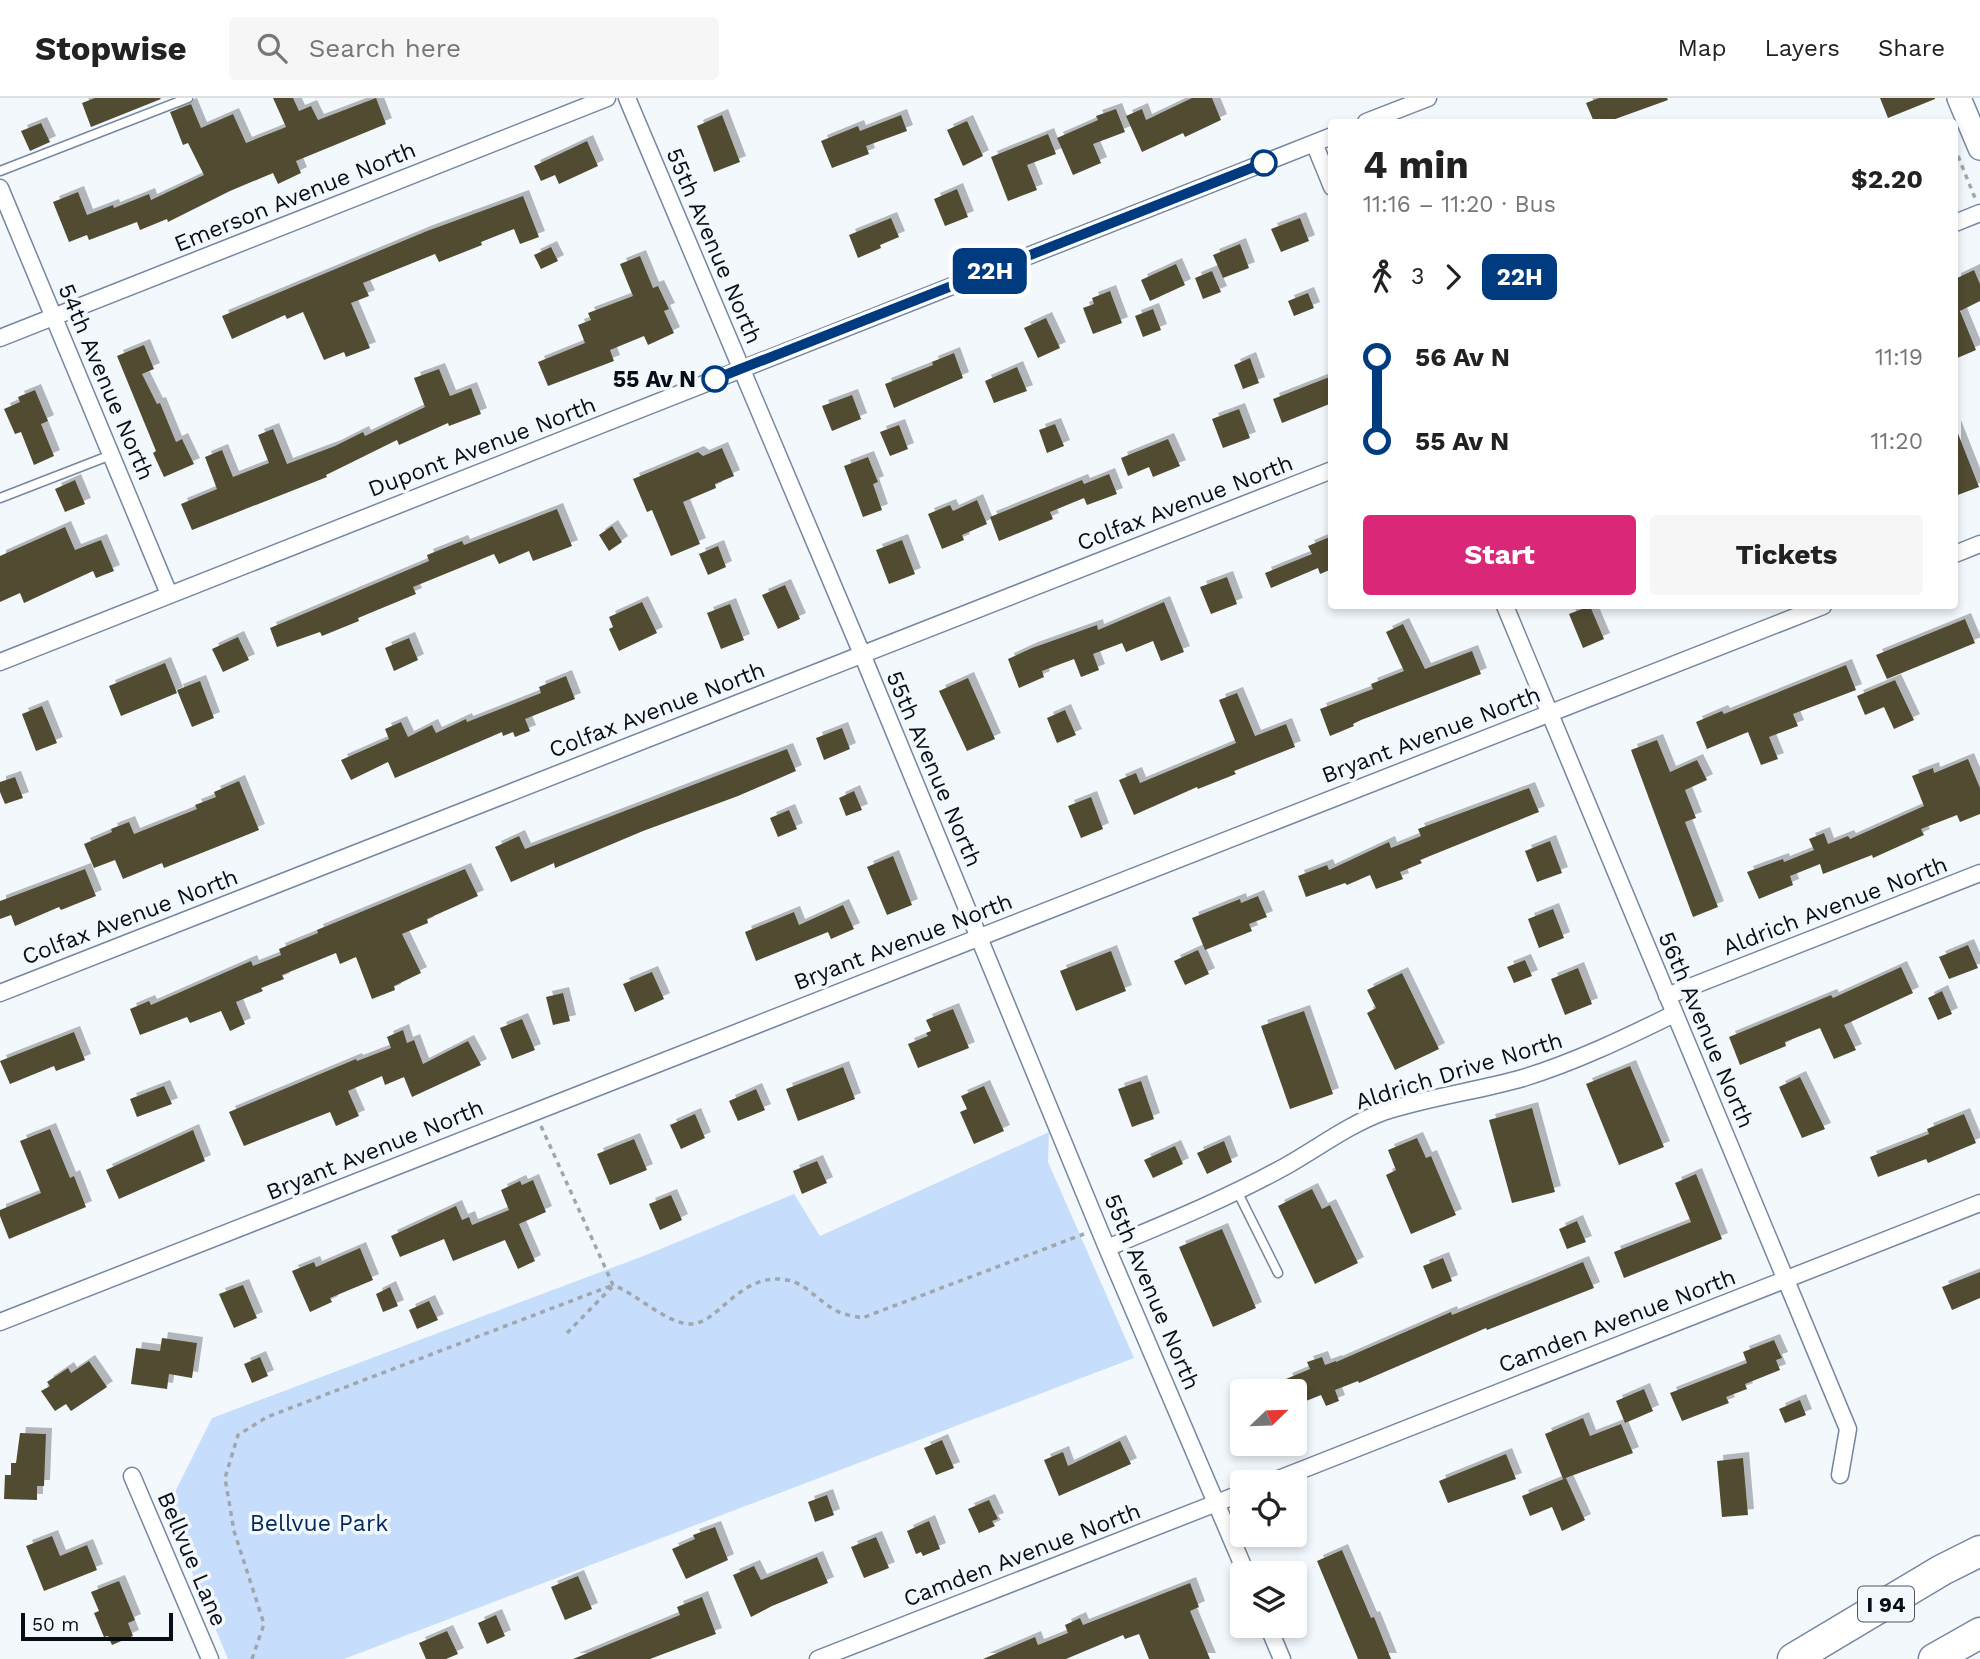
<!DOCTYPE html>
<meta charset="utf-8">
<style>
:root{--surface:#fff;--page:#f6f6f6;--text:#222;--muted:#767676;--line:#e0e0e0;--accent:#db2777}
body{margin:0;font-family:"Work Sans",sans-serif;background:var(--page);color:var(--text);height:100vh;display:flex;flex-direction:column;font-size:26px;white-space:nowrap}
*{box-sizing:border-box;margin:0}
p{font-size:23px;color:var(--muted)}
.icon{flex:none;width:38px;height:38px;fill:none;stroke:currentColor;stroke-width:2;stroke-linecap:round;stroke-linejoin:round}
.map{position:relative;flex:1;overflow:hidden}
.drawer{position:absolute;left:1328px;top:21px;width:630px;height:490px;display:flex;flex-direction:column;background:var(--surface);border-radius:7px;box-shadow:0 4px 10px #0003}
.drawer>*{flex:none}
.badge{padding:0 14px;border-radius:10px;font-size:24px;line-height:46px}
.needle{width:46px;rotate:67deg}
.buttons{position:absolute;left:1230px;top:1281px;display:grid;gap:14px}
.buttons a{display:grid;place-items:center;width:77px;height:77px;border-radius:7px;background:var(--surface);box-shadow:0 4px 10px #0003;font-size:35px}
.scale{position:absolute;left:21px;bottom:18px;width:152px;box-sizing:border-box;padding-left:7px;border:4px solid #080e17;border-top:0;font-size:19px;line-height:24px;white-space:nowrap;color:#080e17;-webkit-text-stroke:5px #f3f8fd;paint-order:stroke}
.map>.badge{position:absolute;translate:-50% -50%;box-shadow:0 0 0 4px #fff}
.legs{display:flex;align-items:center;gap:10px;height:77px;padding:0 35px;font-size:23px}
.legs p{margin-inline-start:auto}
.head{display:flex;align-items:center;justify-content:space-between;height:119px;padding:0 35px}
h1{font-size:38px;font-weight:700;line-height:52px}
.button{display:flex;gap:14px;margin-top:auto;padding:14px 35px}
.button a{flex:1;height:80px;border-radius:7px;background:var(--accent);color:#fff;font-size:28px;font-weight:700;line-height:80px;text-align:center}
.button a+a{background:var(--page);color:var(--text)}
ul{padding:0 35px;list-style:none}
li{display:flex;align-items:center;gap:24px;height:84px;font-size:26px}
li i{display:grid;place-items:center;width:10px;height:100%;margin:0 9px;background:currentColor}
li i::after{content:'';width:18px;height:18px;margin:-9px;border:5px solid;border-radius:50%;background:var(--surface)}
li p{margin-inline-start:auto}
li:first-child i{background:linear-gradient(#0000 50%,currentColor 0)}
li:last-child i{background:linear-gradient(currentColor 50%,#0000 0)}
header{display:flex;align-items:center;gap:42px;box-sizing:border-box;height:98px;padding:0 35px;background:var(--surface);border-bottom:2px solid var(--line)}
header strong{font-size:33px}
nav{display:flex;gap:38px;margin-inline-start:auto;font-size:24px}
.search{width:490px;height:63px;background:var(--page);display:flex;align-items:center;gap:18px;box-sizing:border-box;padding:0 24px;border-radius:7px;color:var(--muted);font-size:26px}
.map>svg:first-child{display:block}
.green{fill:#c6ddfb}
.building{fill:#514c30;filter:url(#shadow)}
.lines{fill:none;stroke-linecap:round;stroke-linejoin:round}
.lane-casing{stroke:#7588a0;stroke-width:11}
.street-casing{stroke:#7588a0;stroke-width:19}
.secondary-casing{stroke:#7588a0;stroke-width:26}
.highway-casing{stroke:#7588a0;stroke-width:33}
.path{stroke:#a1a6ad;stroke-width:3.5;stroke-dasharray:5 5;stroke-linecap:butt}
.lane{stroke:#fff;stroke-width:8}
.street{stroke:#fff;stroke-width:16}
.secondary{stroke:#fff;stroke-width:23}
.highway{stroke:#fff;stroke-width:30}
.line-1-casing{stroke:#fff;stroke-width:16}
.line-1{stroke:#003b80;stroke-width:10}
.stop-1-dot{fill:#fff;stroke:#003b80;stroke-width:3.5}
.labels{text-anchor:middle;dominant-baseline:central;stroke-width:7;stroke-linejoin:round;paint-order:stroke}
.shield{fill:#f3f8fd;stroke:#4e545c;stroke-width:2}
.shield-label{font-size:21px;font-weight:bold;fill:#080e17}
.street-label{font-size:23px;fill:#080e17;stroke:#f3f8fd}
.stop-label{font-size:23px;font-weight:bold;fill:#080e17;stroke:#f3f8fd;text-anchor:end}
.park-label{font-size:23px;fill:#00295a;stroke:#f3f8fd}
</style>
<header>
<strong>Stopwise</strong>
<div class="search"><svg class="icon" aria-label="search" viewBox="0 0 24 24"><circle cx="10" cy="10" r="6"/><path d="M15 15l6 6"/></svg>Search here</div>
<nav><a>Map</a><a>Layers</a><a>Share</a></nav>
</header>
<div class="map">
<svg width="1980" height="1561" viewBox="0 0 1980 1561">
<defs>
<filter id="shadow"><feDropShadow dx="6" dy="-6" stdDeviation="0" flood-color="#0004"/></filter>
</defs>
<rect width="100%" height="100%" fill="#f3f8fd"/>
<path class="green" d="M1049 1034 1048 1064 1134 1260 344 1561H228L166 1412 212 1320 646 1157 794 1096 820 1138Z"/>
<path class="building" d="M95 0H160L161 1 91 29 82 5Z
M273 0H293L299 13 311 8 318 22 376 0 386 26 296 63 301 75 278 86 273 75 230 93 168 124 167 121 140 132 137 124 89 142 87 137 69 144 53 104 78 94 87 117 113 107 114 110 149 96 151 102 204 77 188 45 183 47 170 14 191 6 201 30 233 16 246 45 286 29Z
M1192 0H1212L1221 22 1185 39 1183 35 1142 54 1126 18 1142 11 1146 22Z
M1599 0H1667L1668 2 1607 24H1594L1586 5Z
M1880 0H1935V1L1888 20Z
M1116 11 1125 34 1093 46 1101 65 1073 77 1057 40 1098 22 1096 18Z
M722 17 740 64 714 74 697 28Z
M901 17 907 33 866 48 869 56 832 70 821 43 858 28 860 33Z
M967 23 983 58 963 68 947 32Z
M41 25 50 44 30 53 21 33Z
M1048 36 1056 56 1027 67 1037 92 1008 103 991 59Z
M587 43 598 68 559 86 555 77 541 83 534 68Z
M957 91 968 119 945 128 934 101Z
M523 98 539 139 520 146 514 131 481 144 482 147 439 164 435 156 363 185 369 198 351 205 370 250 346 259 344 254 324 262 303 214 287 221 285 217 232 241 222 218 427 133Z
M891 120 899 139 880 147 881 150 858 160 849 137Z
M1300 120 1309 143 1281 154 1271 131Z
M1240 146 1249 170 1223 180 1213 157Z
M551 149 558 163 541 171 534 157Z
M640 158 653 190 658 188 669 211 664 213 674 235 648 247 644 238 610 252 614 263 548 288 538 264 585 245 578 227 591 222 588 215 633 198 620 166Z
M1176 166 1185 187 1150 203 1141 182Z
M1974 172 1980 186V203L1960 213 1976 252 1955 261V181Z
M1212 173 1221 194 1203 201 1195 180Z
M1110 193 1122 225 1093 236 1083 210 1094 206 1092 200Z
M1308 195 1314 210 1294 218 1288 203Z
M1153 211 1161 232 1143 239 1135 218Z
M1046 220 1060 250 1038 260 1024 230Z
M144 247 154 271 142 276 157 306 160 305 176 344 182 341 194 366 164 379 153 355 156 353 117 258Z
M954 255 963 280 894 310 885 286 933 267 932 264Z
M1250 260 1259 285 1243 291 1234 267Z
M1017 269 1027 293 994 305 985 283Z
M439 271 450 298 471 290 481 316 449 328 448 325 399 347 397 342 326 377 327 379 192 432 181 406 217 391 205 359 222 352 233 379 269 365 258 337 273 331 287 366 335 348 363 334 365 338 425 309 414 280Z
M1332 278V305L1282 325 1273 301Z
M35 292 48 323 41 326 54 358 34 367 21 334 15 336 4 311 20 304 18 299Z
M852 297 861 321 832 333 822 308Z
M1239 311 1250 340 1223 350 1212 321Z
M1055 326 1064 348 1047 355 1039 332Z
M899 327 908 351 890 358 880 334Z
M1955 328 1979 389 1955 398Z
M1168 341 1180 368 1153 379 1149 369 1128 378 1121 360Z
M722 350 734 378 715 386 716 390 683 404 700 446 671 458 652 412 647 414 633 381 698 354 703 358Z
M868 359 878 384 873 386 882 412 863 419 844 368Z
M1109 376 1117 396 1087 407 1084 400 1050 414 1053 421 999 443 990 419 1082 382 1084 386Z
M75 382 85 406 65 414 55 391Z
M977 402 987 426 962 437 964 442 942 451 928 416 950 407 953 413Z
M557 411 572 448 533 463 529 453 499 466 494 456 413 489 416 496 358 520 359 523 322 538 320 534 277 549 270 530 429 463 427 457 462 443 464 447Z
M612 428 622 444 609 453 599 437Z
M65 429 75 452 101 442 114 473 96 480 93 473 24 505 20 495 0 504V458Z
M1332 438V471L1320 476 1318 470 1271 490 1265 475 1312 456 1308 448Z
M902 442 915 476 889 486 876 452Z
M718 448 726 469 708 477 699 456Z
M1227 479 1237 506 1211 516 1200 489Z
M785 487 800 521 778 531 762 497Z
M642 504 657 535 619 553 609 531 613 529 609 519Z
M1164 504 1184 554 1161 563 1153 543 1126 554 1122 545 1093 556 1099 572 1081 579 1074 561 1042 573 1044 579 1019 590 1008 561 1032 550 1097 527 1098 532Z
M730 506 744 542 721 551 707 515Z
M1590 508 1604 541 1583 550 1569 516Z
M1965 521 1975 545 1887 581 1876 557Z
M1403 526 1425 571 1472 553 1481 576 1361 622 1353 626 1354 628 1330 638 1320 611 1373 591 1371 586 1404 573 1386 534Z
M238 539 249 562 223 574 212 551Z
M409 540 418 562 394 573 385 550Z
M165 565 177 595 121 618 109 588Z
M1846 567 1856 592 1793 616 1798 628 1769 639 1778 661 1761 667 1748 634 1707 651 1696 624 1722 613 1724 616Z
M566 578 575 601 525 621 530 633 515 639 513 634 503 638 502 634 395 680 388 664 351 682 341 662 389 641 385 631 401 624 408 639 432 627 436 635 466 621 467 624 541 595 539 589Z
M968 580 995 641 967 653 939 593Z
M1895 582 1914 622 1894 631 1884 609 1865 617 1857 598Z
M200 583 214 620 192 629 177 592Z
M1237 595 1255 638 1286 626 1295 649 1234 673 1236 676 1198 691 1197 689 1134 717 1119 682 1136 675 1140 685 1236 645 1219 602Z
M42 608 57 645 36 653 22 616Z
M1065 612 1076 637 1057 645 1047 620Z
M842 630 850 651 824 662 816 640Z
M1657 642 1670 674 1697 662 1707 682 1685 692 1696 720 1685 724 1718 809 1693 819 1631 652Z
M787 651 796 673 738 698 643 733 555 770 554 765 511 784 495 749 519 738 525 751Z
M1968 661 1980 690V716L1960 724 1957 717 1921 731 1924 737 1873 760 1872 757 1823 776 1820 766 1790 778 1793 787 1759 801 1747 774 1783 761 1784 764 1814 752 1809 741 1824 735 1828 746 1848 738 1850 741 1924 708 1912 678 1933 670 1934 675Z
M15 679 23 700 5 706 0 694V684Z
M239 683 259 732 164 770 162 765 123 781 115 762 94 770 84 746 112 734 111 731 129 724 134 736 197 711 195 707 216 699 214 694Z
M1529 690 1539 714 1420 762 1422 765 1400 774 1403 781 1376 791 1370 777 1347 787 1345 785 1306 799 1298 778 1327 767 1329 772 1389 744 1391 750 1421 738 1418 731Z
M854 693 862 712 846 718 839 700Z
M1091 699 1103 731 1081 740 1068 708Z
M789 712 797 731 778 739 770 720Z
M1550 743 1562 775 1537 784 1525 753Z
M893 758 912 807 887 817 867 769Z
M85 771 96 798 61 812 59 809 15 828 11 817 0 821V803Z
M465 771 478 798 427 821 428 825 402 836 421 875 394 888 395 892 372 901 356 859 340 866 336 855 282 877 284 881 261 890 263 893 236 904 245 926 230 933 221 913 190 925 187 919 140 937 130 911 149 903 151 907 251 863 253 868 281 857 279 851 318 835 317 832Z
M1258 798 1267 819 1249 826 1252 833 1205 852 1192 820 1240 801 1241 805Z
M843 807 854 831 831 841 828 834 756 863 745 834 794 814 799 827Z
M1553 811 1564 840 1539 850 1528 821Z
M1968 847 1978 870 1949 881 1939 859Z
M1198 852 1209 876 1185 887 1174 863Z
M1111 853 1126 893 1076 913 1060 873Z
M1525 862 1532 878 1514 885 1507 869Z
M1901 869 1913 895 1844 927 1856 952 1834 961 1820 930 1785 944 1786 948 1740 967 1729 939 1831 897 1833 900Z
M1578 870 1592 906 1565 917 1551 881Z
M652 874 664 901 635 914 623 886Z
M1402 875 1439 951 1395 972 1367 915 1376 910 1367 892Z
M1942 893 1952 916 1938 922 1928 900Z
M563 895 570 923 553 927 546 899Z
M953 911 969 950 918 970 908 946 928 938 926 935 931 933 926 922Z
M1304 913 1333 996 1290 1011 1261 928Z
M522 921 535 952 512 961 500 930Z
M403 932 407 945 414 942 423 966 468 943 481 967 412 999 404 979 385 987 382 978 348 993 359 1018 336 1028 330 1014 244 1048 229 1014 356 961 357 963 391 950 387 939Z
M74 934 85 962 56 973 54 968 10 986 0 963Z
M1630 968 1664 1049 1619 1067 1586 986Z
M843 969 855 1001 798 1023 786 991Z
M1800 979 1825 1031 1802 1040 1779 989Z
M1141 983 1154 1021 1132 1029 1118 991Z
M164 988 172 1006 137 1019 130 1001Z
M984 988 1004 1033 974 1046 960 1014 967 1011 961 998Z
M756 991 765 1012 738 1023 729 1003Z
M1532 1010 1555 1094 1512 1105 1489 1022Z
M695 1016 705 1040 681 1051 670 1027Z
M1964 1016 1976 1045 1928 1065 1926 1061 1878 1079 1870 1059 1929 1036 1927 1031Z
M50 1031 70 1080 74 1078 86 1109 9 1141 0 1118V1112L41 1095 20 1043Z
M193 1032 205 1063 119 1101 106 1072Z
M1417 1040 1426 1060 1431 1058 1456 1117 1411 1136 1386 1077 1396 1072 1388 1052Z
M634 1041 647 1072 610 1087 597 1056Z
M1224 1043 1232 1064 1207 1076 1197 1055Z
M1175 1048 1183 1066 1153 1080 1144 1062Z
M817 1063 827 1085 802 1096 793 1073Z
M1696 1076 1722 1141 1624 1180 1614 1154 1691 1124 1675 1085Z
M533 1082 546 1114 519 1126 535 1163 518 1171 505 1142 453 1163 444 1141 400 1159 391 1138 456 1108 462 1122 469 1119 472 1127 509 1112 501 1092 520 1083 522 1087Z
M1312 1091 1322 1111 1330 1107 1358 1165 1315 1186 1278 1108Z
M671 1097 682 1122 660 1132 649 1106Z
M1577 1123 1586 1144 1567 1151 1559 1131Z
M1222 1131 1256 1210 1213 1229 1179 1149Z
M360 1150 373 1182 330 1200 332 1204 310 1214 292 1173 314 1164 316 1169Z
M1443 1160 1452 1183 1432 1191 1423 1168Z
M1583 1164 1594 1190 1487 1232 1486 1230 1359 1285 1358 1283 1335 1292 1339 1303 1326 1308 1321 1297 1296 1307 1295 1293H1291L1286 1281 1310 1271 1307 1264 1322 1259 1325 1267 1336 1263V1264L1451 1214 1452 1217Z
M1980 1174V1200L1952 1212 1942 1189Z
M243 1187 257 1220 234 1230 219 1196Z
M390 1189 398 1208 383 1214 376 1196Z
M429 1203 438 1222 417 1231 409 1212Z
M162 1240 197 1245 192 1280 169 1276 167 1291 131 1286 136 1250 160 1253Z
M1774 1242 1782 1260 1776 1262 1780 1272 1745 1286 1747 1291 1726 1299 1729 1305 1682 1323 1670 1295 1747 1265 1743 1254Z
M260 1259 268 1278 252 1285 244 1266Z
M89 1263 107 1289 71 1313 66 1306 55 1313 41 1293 50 1288 47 1284 68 1270 71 1275Z
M1644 1291 1653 1313 1625 1325 1616 1303Z
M1800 1302 1806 1317 1785 1325 1779 1311Z
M1583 1320 1590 1338 1621 1326 1633 1355 1563 1381 1545 1336Z
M20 1335 46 1336 44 1388H37V1402L4 1401 5 1377H11V1365H16Z
M942 1342 954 1370 936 1377 924 1350Z
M1120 1343 1131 1366 1059 1398 1044 1362 1063 1354 1068 1368Z
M1506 1356 1516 1381 1448 1405 1439 1383Z
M1743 1360 1748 1417 1722 1419 1717 1363Z
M1566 1380 1585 1422 1562 1433 1552 1409 1530 1418 1522 1398Z
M827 1397 834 1417 815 1424 808 1404Z
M989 1402 998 1421 992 1423 995 1428 979 1435 968 1411Z
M929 1423 940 1451 923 1458 921 1454 916 1456 907 1433Z
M715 1429 728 1462 686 1481 672 1451 695 1441 693 1437Z
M52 1438 60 1458 87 1447 97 1472 44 1493 26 1448Z
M876 1439 889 1470 864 1480 851 1449Z
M1342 1452 1371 1520 1374 1519 1391 1561H1358L1317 1463Z
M817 1459 828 1485 772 1508 751 1519 733 1477 754 1468 761 1482Z
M578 1478 592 1511 565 1522 551 1489Z
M119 1483 135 1522 128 1525 133 1538 112 1547 108 1538 104 1539 94 1515 99 1513 91 1494Z
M1190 1485 1199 1509 1190 1513 1210 1561H1149L1139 1536 1125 1541 1123 1537 1066 1561H983L1035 1539 1038 1547 1068 1535 1065 1527 1080 1520 1083 1527Z
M702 1499 716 1536 650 1561H573L680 1517 677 1509Z
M496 1517 505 1538 487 1546 478 1525Z
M447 1533 458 1556 446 1561H426L419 1545Z"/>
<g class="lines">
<g class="lane-casing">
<path id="lane" d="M0 73 188 0
M0 400 111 357
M1237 1093 1278 1175"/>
</g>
<g class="street-casing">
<path id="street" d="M627 0 862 556 1107 1150 1246 1475
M1366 24 1428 0
M1314 45 1332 89
M0 90 169 496
M1955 125 1980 115
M0 240 607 0
M1955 456 1980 446
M1505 508 1848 1331 1840 1377
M0 564 1332 38
M0 895 1332 372
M1667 898 1980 775
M1107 1150C1167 1125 1228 1100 1286 1068 1318 1050 1348 1027 1383 1014 1429 999 1477 993 1523 980 1575 964 1625 940 1674 916
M0 1224 1823 508
M132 1378 210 1561
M1271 1384 1980 1105
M1268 1528 1282 1561
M818 1561 1242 1395"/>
</g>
<g class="secondary-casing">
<path id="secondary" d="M1959 0 1980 50"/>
</g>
<g class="highway-casing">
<path id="highway" d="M1793 1561 1942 1472 1980 1453
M1934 1561 1980 1535"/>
</g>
<path class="path" d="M1958 58 1975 100
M541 1028 613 1187C637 1196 664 1224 689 1226 718 1228 739 1173 787 1182 806 1185 820 1205 837 1213 844 1217 854 1218 862 1220L1084 1136
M567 1235 612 1189
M252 1561 264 1526 234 1433 225 1380 238 1337 267 1319 613 1187"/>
<use href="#lane" class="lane"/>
<use href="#street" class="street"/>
<use href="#secondary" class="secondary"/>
<use href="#highway" class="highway"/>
</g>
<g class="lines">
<g class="line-1-casing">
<path id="line-1" d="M715 281 1264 65"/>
</g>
<use href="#line-1" class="line-1"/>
</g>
<g class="stop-1-dot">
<circle cx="1264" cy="65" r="12"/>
<circle cx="715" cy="281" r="12"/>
</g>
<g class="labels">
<rect class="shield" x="1858" y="1488.5" width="56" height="35" rx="5"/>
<g class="shield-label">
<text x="1886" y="1506">I 94</text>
</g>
<g class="street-label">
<text transform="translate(295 99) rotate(-22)">Emerson Avenue North</text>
<text transform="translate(714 148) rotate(67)">55th Avenue North</text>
<text transform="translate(106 284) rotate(67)">54th Avenue North</text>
<text transform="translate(482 349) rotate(-21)">Dupont Avenue North</text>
<text transform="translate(1185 405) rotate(-21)">Colfax Avenue North</text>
<text transform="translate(657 612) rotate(-21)">Colfax Avenue North</text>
<text transform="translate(1431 637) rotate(-21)">Bryant Avenue North</text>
<text transform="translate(934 671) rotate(67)">55th Avenue North</text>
<text transform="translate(1835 808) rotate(-21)">Aldrich Avenue North</text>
<text transform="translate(130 819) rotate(-21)">Colfax Avenue North</text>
<text transform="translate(903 844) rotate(-21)">Bryant Avenue North</text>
<text transform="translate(1706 932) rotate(67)">56th Avenue North</text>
<text transform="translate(1459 973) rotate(-17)">Aldrich Drive North</text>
<text transform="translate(375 1052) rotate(-22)">Bryant Avenue North</text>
<text transform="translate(1152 1194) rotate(67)">55th Avenue North</text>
<text transform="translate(1617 1223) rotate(-21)">Camden Avenue North</text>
<text transform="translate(1022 1457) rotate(-21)">Camden Avenue North</text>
<text transform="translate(192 1461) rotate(67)">Bellvue Lane</text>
</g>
<g class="stop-label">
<text x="696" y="281">55 Av N</text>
</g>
<g class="park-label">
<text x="319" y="1425">Bellvue Park</text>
</g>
</g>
</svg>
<div class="buttons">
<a><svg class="needle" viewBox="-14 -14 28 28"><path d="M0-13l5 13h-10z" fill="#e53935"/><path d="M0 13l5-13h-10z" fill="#767676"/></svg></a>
<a><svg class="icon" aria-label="locate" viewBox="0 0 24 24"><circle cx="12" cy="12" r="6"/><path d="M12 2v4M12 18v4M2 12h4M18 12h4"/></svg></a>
<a><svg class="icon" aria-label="layers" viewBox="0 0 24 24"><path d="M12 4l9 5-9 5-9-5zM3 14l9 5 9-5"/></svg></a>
</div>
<div class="scale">50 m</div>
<b class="badge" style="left:990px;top:173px;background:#003b80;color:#fff">22H</b>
<section class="drawer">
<div class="head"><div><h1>4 min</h1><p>11:16 – 11:20 · Bus</p></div><b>$2.20</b></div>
<div class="legs"><svg class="icon" aria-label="walk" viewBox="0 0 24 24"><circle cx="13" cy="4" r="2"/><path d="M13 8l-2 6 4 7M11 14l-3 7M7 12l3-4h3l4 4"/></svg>3<svg class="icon" aria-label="forward" viewBox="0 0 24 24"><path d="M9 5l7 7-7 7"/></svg><b class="badge" style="background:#003b80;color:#fff">22H</b></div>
<ul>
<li><i style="color:#003b80"></i><b>56 Av N</b><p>11:19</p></li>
<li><i style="color:#003b80"></i><b>55 Av N</b><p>11:20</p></li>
</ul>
<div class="button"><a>Start</a><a>Tickets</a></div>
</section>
</div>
